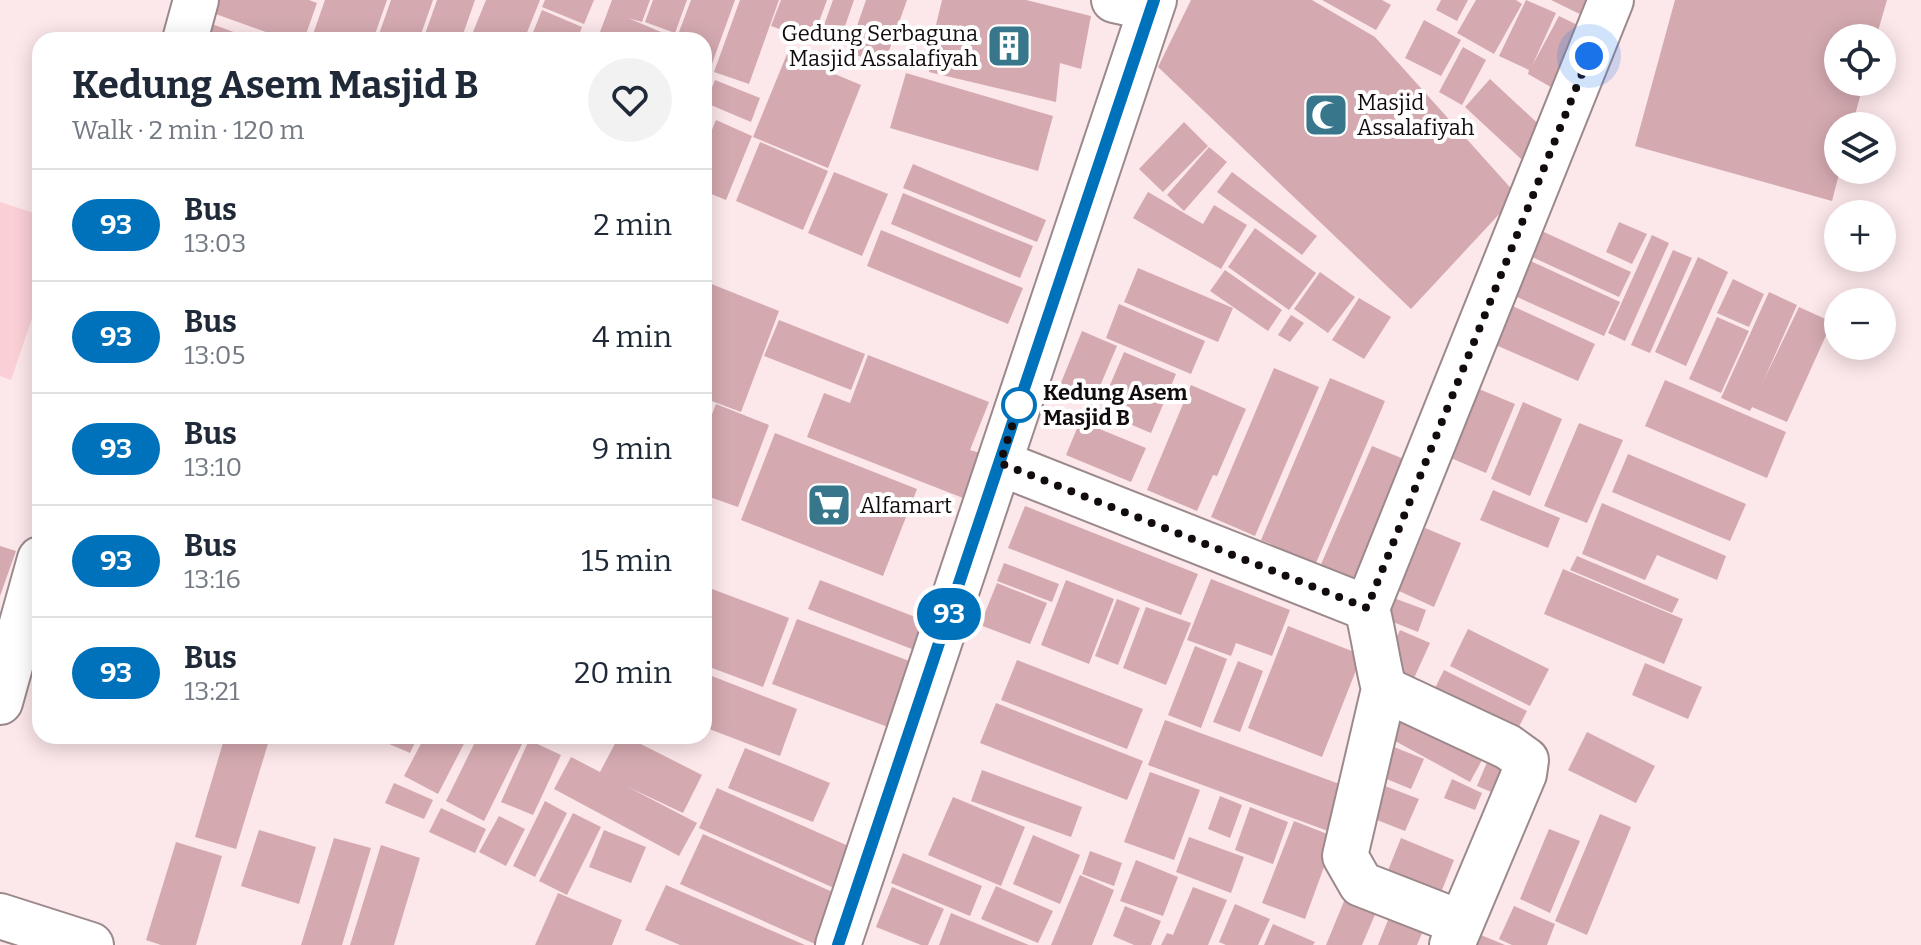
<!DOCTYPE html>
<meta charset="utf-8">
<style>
:root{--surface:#fff;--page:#f2f2f3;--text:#1f2937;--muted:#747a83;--line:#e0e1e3}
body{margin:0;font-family:Bitter,serif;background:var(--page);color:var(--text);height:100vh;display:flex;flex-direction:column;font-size:30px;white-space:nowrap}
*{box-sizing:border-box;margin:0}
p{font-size:26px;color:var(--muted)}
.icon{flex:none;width:44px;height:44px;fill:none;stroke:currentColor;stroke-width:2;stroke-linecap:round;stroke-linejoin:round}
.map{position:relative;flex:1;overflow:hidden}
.drawer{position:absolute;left:32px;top:32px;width:680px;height:712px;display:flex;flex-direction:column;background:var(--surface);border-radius:24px;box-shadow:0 4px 20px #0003}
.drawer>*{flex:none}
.badge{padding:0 16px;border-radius:26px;font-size:28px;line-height:52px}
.controls{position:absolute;left:1824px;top:24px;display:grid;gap:16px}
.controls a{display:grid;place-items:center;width:72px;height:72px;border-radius:50%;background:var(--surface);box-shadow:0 4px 20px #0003;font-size:40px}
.you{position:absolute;width:40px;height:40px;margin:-20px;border:6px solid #fff;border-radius:50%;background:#1a73e8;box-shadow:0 0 0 12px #1a73e833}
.map>.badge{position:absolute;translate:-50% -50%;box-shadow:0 0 0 4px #fff}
.round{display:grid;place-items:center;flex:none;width:84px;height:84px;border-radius:42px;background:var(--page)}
.summary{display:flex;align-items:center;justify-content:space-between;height:136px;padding:0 40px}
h1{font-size:38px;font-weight:700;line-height:60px}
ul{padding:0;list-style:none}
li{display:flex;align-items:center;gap:24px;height:112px;padding:0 40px;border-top:2px solid var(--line)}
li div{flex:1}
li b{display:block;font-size:30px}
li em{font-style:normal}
li .badge{min-width:88px;font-weight:700;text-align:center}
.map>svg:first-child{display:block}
.green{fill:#facfd6}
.building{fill:#d4aab0}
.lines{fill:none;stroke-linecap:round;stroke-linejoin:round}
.minor-casing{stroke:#9c898c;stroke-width:48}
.minor{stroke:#fff;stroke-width:44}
.line-casing{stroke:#fff;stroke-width:18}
.line{stroke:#0072bc;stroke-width:12}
.walk{stroke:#130c0d;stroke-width:8;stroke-dasharray:0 14.4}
.stop-dot{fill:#fff;stroke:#0072bc;stroke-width:4}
.labels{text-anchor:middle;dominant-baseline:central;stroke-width:8;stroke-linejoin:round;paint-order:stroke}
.poi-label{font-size:22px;fill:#130c0d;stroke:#fff;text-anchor:start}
.stop-label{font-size:22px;font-weight:bold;fill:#130c0d;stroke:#fff;text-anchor:start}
</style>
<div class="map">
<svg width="1921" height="945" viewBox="0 0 1921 945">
<rect width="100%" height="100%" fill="#fce7ea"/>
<path class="green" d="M0 202 40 215V295L11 380 0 376Z"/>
<path class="building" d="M214 0H309L317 3 304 40H288L210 12Z
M325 0H387L373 40H311Z
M391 0H433L419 40H377Z
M437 0H475L461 40H423Z
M486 0H540L524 40H492L473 32Z
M545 0H594L584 24 542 7Z
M612 0H650L642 22 628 18 675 38 674 40H621L600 32Z
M653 0H687L675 33 645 22Z
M691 0H735L704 86V40H676Z
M740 0H779L749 84 714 72Z
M781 0H827L812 41 771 26Z
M833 0H854L842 35 823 28Z
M866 0H907L884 65 848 52Z
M942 0H1026L1091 16 1081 69 1060 63 1056 102 929 72 935 29Z
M1191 0H1312L1375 37 1517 195 1411 309 1158 67Z
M1322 0H1382L1391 5 1376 30Z
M1441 0H1468L1457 21 1436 10Z
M1476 0H1516L1522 4 1494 54 1457 33Z
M1526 0 1556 13 1532 66 1559 16 1596 34 1563 94 1528 74 1529 70 1499 56Z
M1551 0H1596L1588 18Z
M1675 0H1887L1876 38H1838V82H1864L1852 126H1838V170H1840L1832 201 1635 146Z
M542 10 582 27 577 40H530Z
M1424 20 1461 40 1441 76 1405 58Z
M204 21 255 40H197Z
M1463 47 1486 60 1462 105 1439 92Z
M787 54 861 85 828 168 753 137Z
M906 73 1053 116 1038 171 890 128Z
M1490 79 1547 132 1521 159 1465 107Z
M715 80 760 98 751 122 706 103Z
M716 120 752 136 726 200 704 191V149Z
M1184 122 1208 146 1163 192 1139 169Z
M760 142 828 171 803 230 736 201Z
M1209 147 1227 162 1184 211 1167 195Z
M913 164 1046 220 1037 242 903 188Z
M834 172 888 194 862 256 808 233Z
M1232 172 1317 236 1302 255 1217 192Z
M1148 192 1203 224 1214 205 1247 225 1221 269 1133 218Z
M903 193 1033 246 1020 278 891 224Z
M1619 222 1647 234 1632 264 1606 252Z
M1531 226 1631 272 1619 297 1519 251Z
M1255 228 1316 273 1289 310 1228 267Z
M881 230 1023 288 1008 324 867 266Z
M1652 235 1669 243 1625 341 1608 333Z
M1673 250 1692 258 1650 353 1631 345Z
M1515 254 1620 302 1604 336 1499 289Z
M1698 257 1728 272 1686 366 1655 352Z
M1138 268 1233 308 1218 342 1124 302Z
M1225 270 1282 310 1268 331 1210 291Z
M1320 272 1355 297 1328 333 1294 309Z
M1733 279 1764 294 1749 327 1717 313Z
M704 281 779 311 741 412 704 398Z
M1769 292 1797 305 1763 382 1799 307 1832 322 1787 422 1752 407 1750 411 1721 398Z
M1359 298 1391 317 1364 359 1332 340Z
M1506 303 1595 344 1578 381 1489 342Z
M1119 304 1205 341 1191 374 1106 338Z
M1291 315 1304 323 1290 342 1278 335Z
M1717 317 1749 331 1721 393 1689 379Z
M779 320 865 354 851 390 764 356Z
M1082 331 1117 346 1092 405 1058 390Z
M1124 352 1176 374 1151 433 1099 411Z
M868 355 989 402 970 450 980 453 963 498 807 437 824 393 850 403Z
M1274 368 1319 387 1255 536 1211 517Z
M1330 378 1385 401 1316 563 1261 540Z
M1665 380 1786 432 1767 478 1645 426Z
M1462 382 1515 404 1486 473 1432 450Z
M1191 385 1246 409 1217 476 1213 475 1197 511 1147 490Z
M1523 402 1562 419 1530 496 1491 479Z
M716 404 769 425 738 507 704 495V435Z
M1080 421 1146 448 1131 482 1066 455Z
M1579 423 1623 440 1587 523 1544 506Z
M775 433 917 489 883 576 741 520Z
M1372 446 1416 464 1364 588 1319 569Z
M1628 454 1746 504 1730 541 1612 492Z
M1493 490 1560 518 1548 548 1480 520Z
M1602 503 1726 556 1717 580 1657 555 1645 580 1582 554Z
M1025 506 1198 574 1181 615 1008 548Z
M1425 528 1461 543 1434 607 1399 591Z
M0 546 16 551 0 596Z
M1577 556 1679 599 1672 613 1570 570Z
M1004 563 1059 584 1052 602 997 581Z
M1563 569 1683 619 1664 664 1544 614Z
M1211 579 1290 610 1272 656 1236 643 1231 656 1187 640Z
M820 580 928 622 917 651 808 609Z
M1066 580 1114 599 1089 664 1041 645Z
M997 583 1047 603 1030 644 980 625Z
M704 586 789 618 763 687 704 665Z
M1391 597 1426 610 1418 632 1383 618Z
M1117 599 1140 608 1118 665 1095 656Z
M1146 607 1191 623 1166 685 1123 668Z
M797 619 912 662 888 727 772 684Z
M1288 626 1362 655 1322 757 1248 728Z
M1468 629 1549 669 1530 706 1450 666Z
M1400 630 1430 643 1410 687 1380 673Z
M1195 646 1227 659 1201 728 1168 715Z
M1017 660 1143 709 1127 749 1001 700Z
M1238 661 1263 671 1240 732 1213 722Z
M1645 663 1702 687 1688 719 1632 695Z
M1444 670 1527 711 1511 742 1428 702Z
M704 673 797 709 780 756 704 727Z
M1397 701 1487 751 1470 782 1386 736Z
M996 703 1143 761 1127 800 980 743Z
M1165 720 1345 786 1328 831 1148 765Z
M1587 732 1655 766 1636 803 1568 770Z
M225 736 270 737 236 849 195 837Z
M371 736H418L410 753Z
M425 736H468L438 794 404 776Z
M478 736H526L484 821 446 801Z
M619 736H625L702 775 683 813 628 787 697 823 679 856 554 789 571 757 600 772Z
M529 740 561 755 533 815 501 802Z
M1379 741 1424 759 1411 789 1367 771Z
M745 748 830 783 813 822 728 788Z
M1490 755 1508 762 1496 794 1477 786Z
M982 770 1082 807 1071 837 971 801Z
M1150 772 1200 790 1174 860 1124 842Z
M1452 779 1482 793 1475 810 1444 798Z
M394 783 433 800 424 819 385 803Z
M1385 786 1419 799 1405 831 1372 818Z
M717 788 853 848 834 888 699 828Z
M1220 796 1242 805 1230 838 1208 829Z
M953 797 1025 827 1001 886 928 855Z
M545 801 567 813 535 877 513 866Z
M1250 807 1288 822 1273 864 1235 850Z
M441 808 486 829 475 853 429 832Z
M573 813 601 827 567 895 539 881Z
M1600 814 1631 827 1587 935 1555 921Z
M499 816 525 829 506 866 479 852Z
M1294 821 1335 837 1305 919 1262 903Z
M1549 829 1580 841 1550 913 1520 899Z
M259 830 316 847 299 904 241 886Z
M604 830 646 847 631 883 589 867Z
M703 834 837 894 815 944 680 884Z
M1033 835 1080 855 1060 904 1013 884Z
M1189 837 1244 857 1231 893 1176 872Z
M334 838 371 848 342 945H301Z
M1401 838 1454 860 1434 910 1381 888Z
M176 842 222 856 196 945H161L146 940Z
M381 845 420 858 394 945H350Z
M1090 851 1122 863 1114 886 1082 874Z
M903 853 982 886 970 916 891 883Z
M1136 860 1178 877 1163 916 1120 901Z
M1080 875 1114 890 1092 945H1051Z
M666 885 805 945H680L645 930Z
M996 886 1053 911 1038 943 981 919Z
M892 887 944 909 928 945H921L876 927Z
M1193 887 1227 900 1208 945H1161L1167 933 1173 935Z
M1349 889 1380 903 1362 945H1326Z
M558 893 622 920 612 945H535Z
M1235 904 1270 919 1258 945H1226L1219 942Z
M1394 905 1428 919 1417 945H1378Z
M1125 906 1161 921 1151 945H1134L1113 936Z
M1514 906 1555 924 1547 945H1512L1499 939Z
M951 913 1029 945H939Z
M1273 924 1315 942 1313 945H1264Z
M1481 935 1505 945H1477Z"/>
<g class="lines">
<g class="minor-casing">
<path id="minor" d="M1114 0 1151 8
M185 40 196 0
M1000 463 1367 608
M1367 608 1611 0
M1367 608C1374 635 1377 662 1384 689L1508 747 1526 760 1524 774 1452 945
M1384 689 1345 856 1361 884 1461 923
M0 702 40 559
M0 916 91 945
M838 945 1154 0"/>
</g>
<use href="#minor" class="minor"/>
</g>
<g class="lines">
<g class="line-casing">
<path id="line" d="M838 945 1154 0"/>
</g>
<use href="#line" class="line"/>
<path class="walk" d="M1019 405 1020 402 1000 463 1367 608 1589 56"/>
</g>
<defs>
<g id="building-square" transform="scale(2.3)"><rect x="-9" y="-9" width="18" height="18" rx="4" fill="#37768b" stroke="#fff"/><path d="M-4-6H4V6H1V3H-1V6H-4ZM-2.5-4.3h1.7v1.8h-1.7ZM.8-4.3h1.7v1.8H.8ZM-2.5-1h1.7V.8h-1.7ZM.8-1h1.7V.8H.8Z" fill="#fff"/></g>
<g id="mosque-square" transform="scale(2.3)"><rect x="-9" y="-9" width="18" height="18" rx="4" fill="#37768b" stroke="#fff"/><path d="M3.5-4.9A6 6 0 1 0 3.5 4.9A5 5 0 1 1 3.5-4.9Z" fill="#fff"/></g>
<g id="supermarket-square" transform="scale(2.3)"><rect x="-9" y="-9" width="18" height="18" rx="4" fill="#37768b" stroke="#fff"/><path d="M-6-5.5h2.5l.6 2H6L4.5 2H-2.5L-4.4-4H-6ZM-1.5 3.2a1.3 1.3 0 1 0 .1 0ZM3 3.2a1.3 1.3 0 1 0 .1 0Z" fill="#fff"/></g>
</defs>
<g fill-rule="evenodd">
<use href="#building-square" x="1009" y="46"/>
<use href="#mosque-square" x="1326" y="115"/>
<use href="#supermarket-square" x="829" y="505"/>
</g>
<circle class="stop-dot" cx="1019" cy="405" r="16"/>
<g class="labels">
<g class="poi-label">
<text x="978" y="33" text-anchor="end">Gedung Serbaguna<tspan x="978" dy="25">Masjid Assalafiyah</tspan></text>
<text x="1357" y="102">Masjid<tspan x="1357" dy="25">Assalafiyah</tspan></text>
<text x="860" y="505">Alfamart</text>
</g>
<g class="stop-label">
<text x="1043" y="392">Kedung Asem<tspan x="1043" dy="25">Masjid B</tspan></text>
</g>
</g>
</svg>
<div class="controls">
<a><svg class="icon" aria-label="locate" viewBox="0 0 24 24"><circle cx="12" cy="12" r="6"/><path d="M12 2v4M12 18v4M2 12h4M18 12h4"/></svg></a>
<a><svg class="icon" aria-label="layers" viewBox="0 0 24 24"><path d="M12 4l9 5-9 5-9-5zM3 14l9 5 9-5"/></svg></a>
<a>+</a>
<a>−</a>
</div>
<div class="you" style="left:1589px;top:56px"></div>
<b class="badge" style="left:949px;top:614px;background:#0072bc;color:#fff">93</b>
<section class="drawer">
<div class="summary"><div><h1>Kedung Asem Masjid B</h1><p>Walk · 2 min · 120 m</p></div><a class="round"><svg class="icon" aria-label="heart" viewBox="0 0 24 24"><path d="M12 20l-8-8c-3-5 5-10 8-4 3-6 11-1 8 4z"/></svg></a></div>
<ul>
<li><span class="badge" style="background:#0072bc;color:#fff">93</span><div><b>Bus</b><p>13:03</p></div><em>2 min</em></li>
<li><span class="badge" style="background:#0072bc;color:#fff">93</span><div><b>Bus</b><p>13:05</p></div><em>4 min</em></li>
<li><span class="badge" style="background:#0072bc;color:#fff">93</span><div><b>Bus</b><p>13:10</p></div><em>9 min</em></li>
<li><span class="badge" style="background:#0072bc;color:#fff">93</span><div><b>Bus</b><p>13:16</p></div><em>15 min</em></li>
<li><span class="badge" style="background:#0072bc;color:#fff">93</span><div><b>Bus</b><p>13:21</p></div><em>20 min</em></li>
</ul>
</section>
</div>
